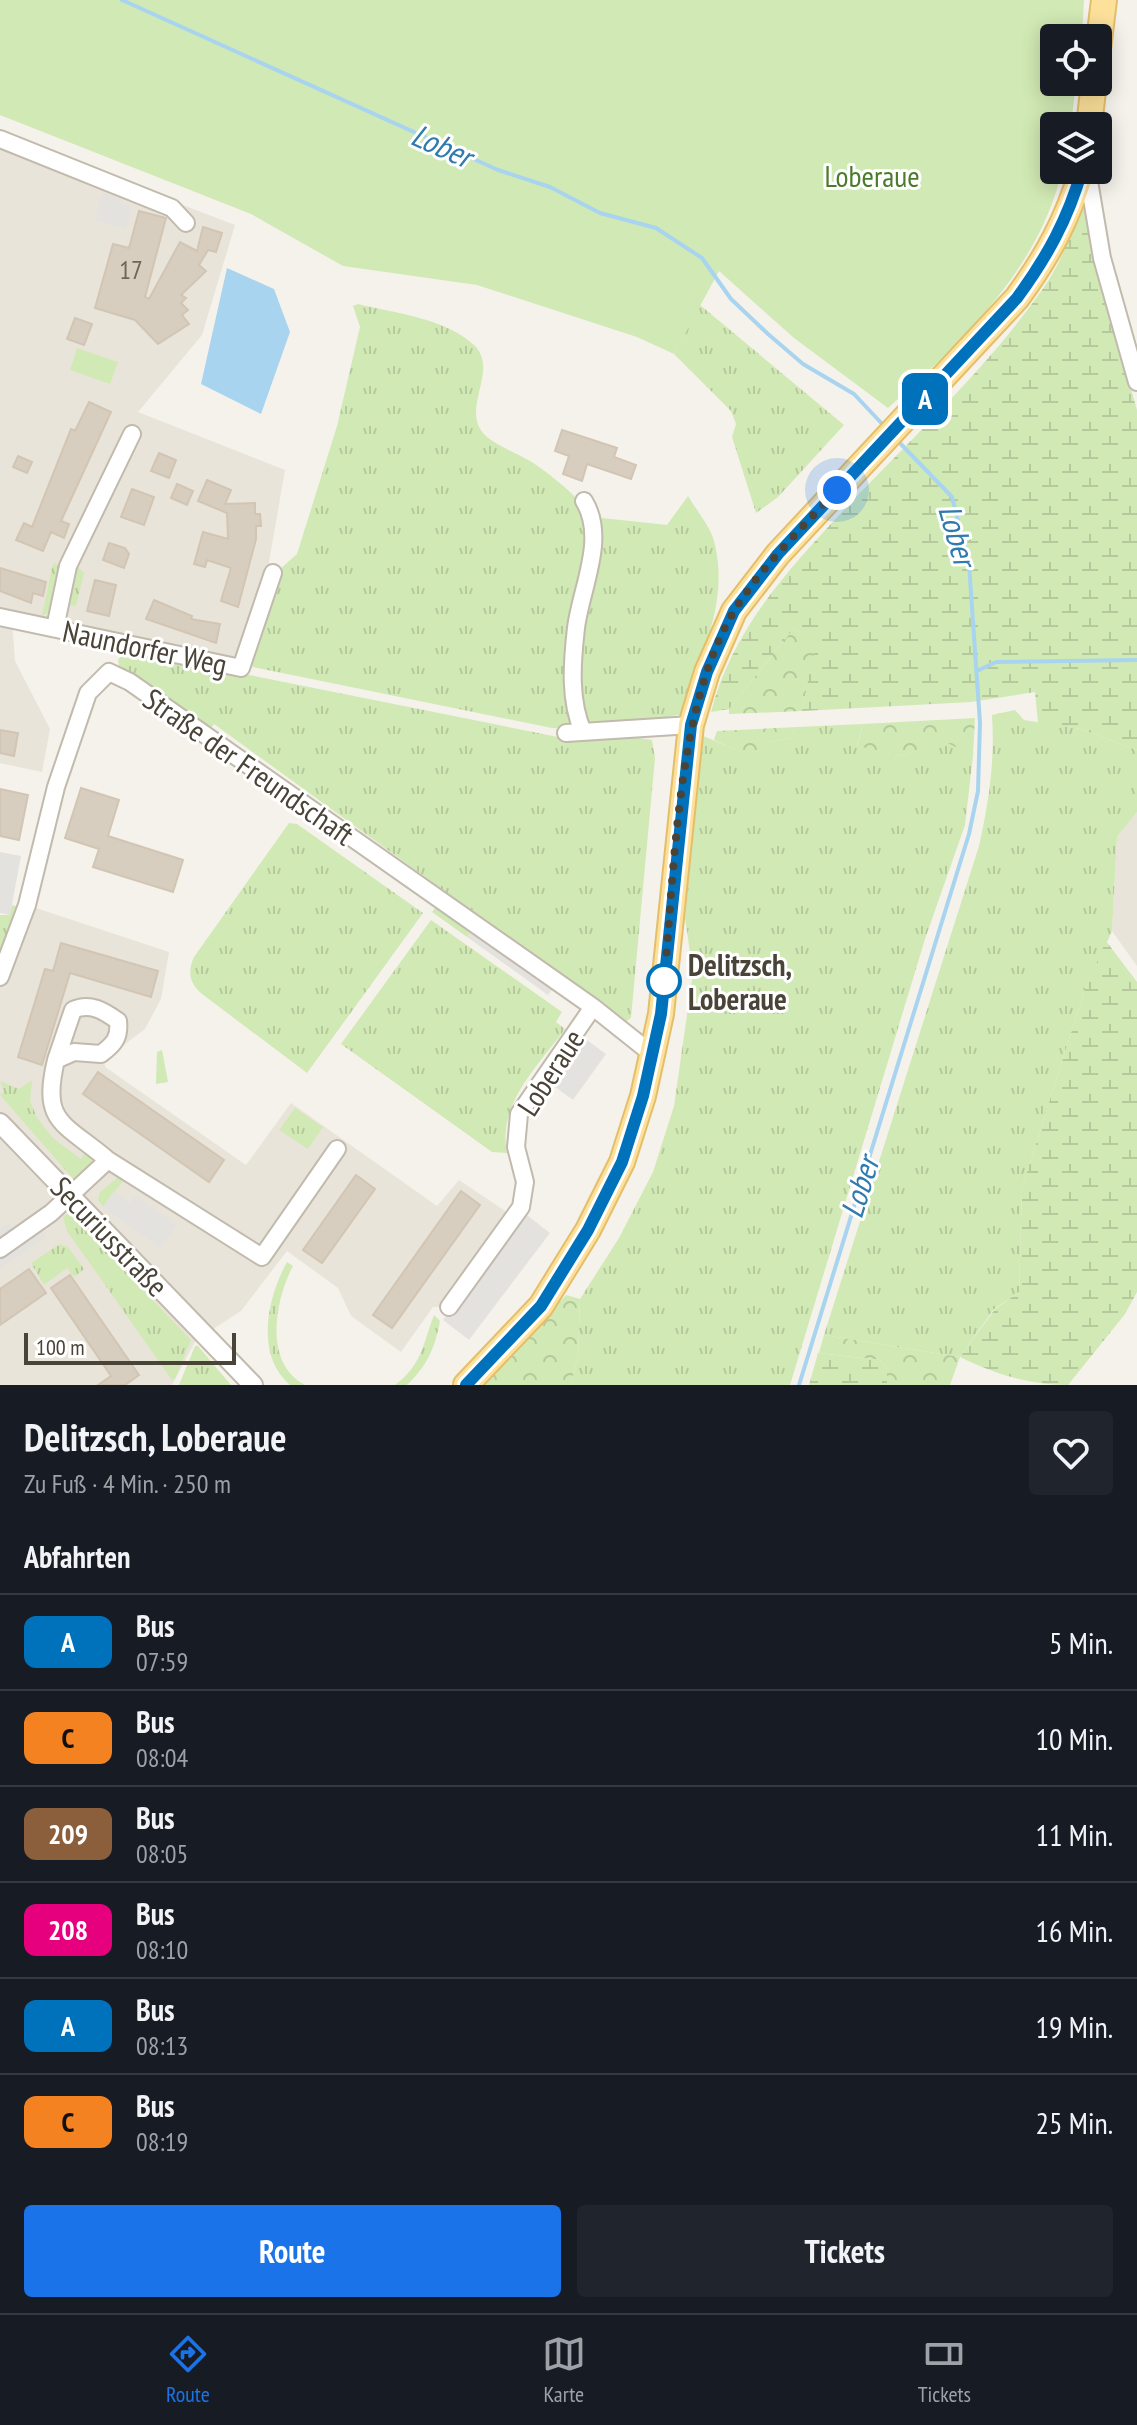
<!DOCTYPE html>
<html lang="de">
<meta charset="utf-8">
<style>
:root{--surface:#171b24;--page:#20242c;--text:#f1f3f6;--muted:#9ea1a6;--line:#363941;--accent:#1a73e8}
body{margin:0;font-family:"PT Sans Narrow",sans-serif;background:var(--page);color:var(--text);height:100vh;display:flex;flex-direction:column;font-size:30px;white-space:nowrap}
*{box-sizing:border-box;margin:0}
p{font-size:26px;color:var(--muted)}
.icon{flex:none;width:44px;height:44px;fill:none;stroke:currentColor;stroke-width:2;stroke-linecap:round;stroke-linejoin:round}
.map{position:relative;height:1385px;overflow:hidden}
.details{display:flex;flex-direction:column;background:var(--surface);flex:1}
.details>*{flex:none}
.badge{padding:0 16px;border-radius:12px;font-size:28px;line-height:52px}
.tools{position:absolute;left:1040px;top:24px;display:grid;gap:16px}
.tools a{display:grid;place-items:center;width:72px;height:72px;border-radius:8px;background:var(--surface);box-shadow:0 4px 20px #0003;font-size:40px}
.scale{position:absolute;left:24px;bottom:20px;width:212px;box-sizing:border-box;padding-left:8px;border:4px solid #494338;border-top:0;font-size:22px;line-height:28px;white-space:nowrap;color:#494338;-webkit-text-stroke:6px #fff;paint-order:stroke}
.you{position:absolute;width:40px;height:40px;margin:-20px;border:6px solid #fff;border-radius:50%;background:#1a73e8;box-shadow:0 0 0 12px #1a73e833}
.map>.badge{position:absolute;translate:-50% -50%;box-shadow:0 0 0 4px #fff}
h2{padding:0 24px;font-size:30px;line-height:72px}
.round{display:grid;place-items:center;flex:none;width:84px;height:84px;border-radius:8px;background:var(--page)}
.headline{display:flex;align-items:center;justify-content:space-between;height:136px;padding:0 24px}
h1{font-size:38px;font-weight:700;line-height:60px}
.primary-button{display:flex;gap:16px;margin-top:auto;padding:16px 24px}
.primary-button a{flex:1;height:92px;border-radius:8px;background:var(--accent);color:#fff;font-size:32px;font-weight:700;line-height:92px;text-align:center}
.primary-button a+a{background:var(--page);color:var(--text)}
ul{padding:0;list-style:none}
li{display:flex;align-items:center;gap:24px;height:96px;padding:0 24px;border-top:2px solid var(--line)}
li div{flex:1}
li b{display:block;font-size:30px}
li em{font-style:normal}
li .badge{min-width:88px;font-weight:700;text-align:center}
.dock{display:flex;justify-content:space-around;align-items:center;height:112px;border-top:2px solid var(--line);background:var(--surface);font-size:22px;color:var(--muted)}
.dock a{display:grid;justify-items:center;gap:4px}
.dock .on{color:var(--accent)}
.map>svg:first-child{display:block}
.residential{fill:#e9e4d9}
.grass{fill:url(#grass-tufts)}
.forest{fill:url(#forest-crowns)}
.wetland{fill:url(#wetland-marsh)}
.park{fill:#d1e9b4}
.parking{fill:#e4e2df}
.water{fill:#a8d4f0}
.lines{fill:none;stroke-linecap:round;stroke-linejoin:round}
.stream{stroke:#a8d4f0;stroke-width:4}
.building{fill:#d7cec0;stroke:#d2c5b3;stroke-width:2}
.minor-casing{stroke:#c1baad;stroke-width:20}
.tertiary-casing{stroke:#c1baad;stroke-width:22}
.primary-casing{stroke:#e4be6a;stroke-width:28}
.minor{stroke:#fff;stroke-width:16}
.tertiary{stroke:#fff;stroke-width:18}
.primary{stroke:#fde19b;stroke-width:24}
.line-casing{stroke:#fff;stroke-width:18}
.line{stroke:#0072bc;stroke-width:12}
.walk{stroke:#494338;stroke-width:8;stroke-dasharray:0 14.4}
.stop-dot{fill:#fff;stroke:#0072bc;stroke-width:4}
.labels{text-anchor:middle;dominant-baseline:central;stroke-width:6;stroke-linejoin:round;paint-order:stroke}
.number-label{font-size:26px;fill:#6c665a}
.park-label{font-size:30px;fill:#4a7c2b;stroke:#fff}
.street-label{font-size:30px;fill:#494338;stroke:#fff}
.stop-label{font-size:30px;font-weight:bold;fill:#494338;stroke:#fff;text-anchor:start}
.water-label{font-size:32px;font-style:italic;fill:#2f7aae;stroke:#fff}
</style>
<div class="map">
<svg width="1137" height="1385" viewBox="0 0 1137 1385">
<defs>
<pattern id="grass-tufts" width="24" height="20" patternUnits="userSpaceOnUse" patternTransform="scale(2)"><rect width="24" height="20" fill="#d1e9b4"/><path d="M3 7l-1-3M5 7V3M7 7l1-3M15 17l-1-3M17 17v-4M19 17l1-3" fill="none" stroke="#b5c99c"/></pattern>
<pattern id="forest-crowns" width="20" height="18" patternUnits="userSpaceOnUse" patternTransform="scale(2)"><rect width="20" height="18" fill="#d1e9b4"/><path d="M2 6a3 3 0 1 1 6 0M12 15a3 3 0 1 1 6 0" fill="none" stroke="#b5c99c"/></pattern>
<pattern id="wetland-marsh" width="20" height="14" patternUnits="userSpaceOnUse" patternTransform="scale(2)"><rect width="20" height="14" fill="#d1e9b4"/><path d="M1 5h8M5 5V1M11 12h8M15 12V8" fill="none" stroke="#b5c99c"/></pattern>
</defs>
<rect width="100%" height="100%" fill="#f5f2eb"/>
<path class="residential" d="M0 135 235 225 202 335 138 412 285 470 269 562 273 573 241 668 12 621 15 661 50 729 42 772 0 763Z
M1137 812V966L1112 931 1117 837Z
M27 905 169 952 161 999 145 1029 104 1060 105 1067 246 1165 291 1103 437 1206 459 1180 514 1217 449 1307H433L401 1352 351 1316 338 1288 287 1251 241 1311 196 1340 172 1385H0V977Z"/>
<path class="grass" d="M358 304C394 313 445 318 474 345 501 371 457 411 487 437 499 447 517 453 530 461 542 468 575 494 582 505 588 516 590 534 593 547L602 518 667 525 688 496C696 510 712 528 715 545 729 605 699 657 683 714L583 732 567 700 571 729 552 728 253 667 250 661 280 569 297 554 337 426 360 327 353 306Z
M700 305 844 425 778 497 756 513 732 437 736 424 731 411 674 354Z
M53 563 64 566 61 579 54 582 52 594 58 599 52 611 42 616Z
M77 566 84 573 76 606 70 605Z
M125 650 578 741 625 736 652 740 655 758 631 1018 625 1022 214 724 208 732 120 673 118 660Z
M1015 710 1024 720 1081 729 1137 750V812L1117 837 1112 931 1084 992 1022 1188 1019 1292 994 1309 960 1357 824 1335 979 846C989 801 995 761 992 715Z
M863 724 857 745 905 756 938 737 973 756 965 825 925 939 790 1385H571L578 1355 580 1299 619 1238 653 1172 674 1106 693 973 685 918 703 736 756 758 769 742 789 738 797 727Z
M289 823 297 824 423 913 307 1073 202 994C190 984 187 972 194 957Z
M12 905 18 907 0 957V915H9Z
M437 905 472 930 467 937 432 912Z
M431 920 562 1012 556 1022 565 1029C538 1066 497 1104 507 1153L492 1152 341 1044Z
M32 1080 30 1101 37 1118 54 1139 81 1159 87 1150 95 1158 94 1165 75 1181 0 1095 4 1091 0 1081 19 1089Z
M295 1108 323 1127 308 1149 279 1130Z
M117 1178 124 1180 103 1207 98 1200 100 1192Z
M69 1213 191 1340 175 1379 172 1380 67 1231 63 1217Z
M60 1244 68 1247 84 1269 74 1277 67 1268 44 1285 31 1263Z
M287 1262 293 1266C275 1300 263 1363 305 1385H290C255 1355 267 1298 287 1262Z
M434 1315 440 1321C435 1348 427 1366 407 1385H395C422 1365 423 1344 434 1315Z
M195 1346H198L231 1385H179Z"/>
<path class="forest" d="M794 628 816 646 802 711 729 714V709Z
M975 718 973 756 938 738 905 756 857 746 863 724Z
M797 727 789 738 769 742 756 759 714 740 717 731Z
M566 1295 580 1299 578 1355 571 1385H485Z
M824 1335 960 1357 950 1385H887V1369L880 1360 819 1353Z"/>
<path class="wetland" d="M1084 204 1093 256 1137 410V750L1081 729 1038 723 1035 692 971 702 802 711 815 646 794 628 729 709 711 712C732 631 786 572 842 512 908 442 996 360 1048 281 1063 258 1072 229 1084 204Z
M1106 941 1137 982V1292L1125 1314 1068 1385C1029 1385 995 1374 960 1357L995 1309 1019 1292 1022 1188 1084 992Z
M818 1353 880 1360 887 1369V1385H809Z"/>
<path class="park" d="M0 0H1084L1082 38H1054V82H1076L1071 126H1054V170H1062C1040 268 961 343 888 408L794 338 719 271 674 354 637 337 477 285 343 266 251 214 0 115Z
M77 348 118 362 110 384 70 370Z
M162 1050 168 1082 156 1084 157 1052Z"/>
<path class="parking" d="M102 193 122 198 121 203 132 206 126 229 95 220Z
M0 852 21 856 10 915 0 913Z
M472 930 553 988 548 995 467 937Z
M580 1035 606 1054 573 1100 547 1081Z
M114 1191 130 1203 136 1196 177 1225 160 1248 103 1207Z
M523 1212 550 1233 469 1340 443 1320Z
M8 1223 15 1232 40 1228 46 1237 0 1269V1228Z"/>
<path class="water" d="M227 268 274 289 290 332 261 414 201 384Z"/>
<g class="lines">
<path class="stream" d="M122 0 498 170 550 187 600 213 656 228 702 258 731 299 768 334 803 364 854 394 886 428
M979 670 996 662 1137 660
M799 1385 969 834 978 791 980 723 969 564 952 497 897 440"/>
</g>
<path class="building" d="M139 211 166 218 145 297 149 299 180 242 197 251 203 227 222 233 216 252 208 250 199 265 206 271 181 295 186 298 181 303 188 310 182 315 189 324 158 344 135 320 95 308 113 244 129 248Z
M75 318 92 324 84 345 67 339Z
M89 402 111 412 61 521 69 524 64 538 51 532 43 551 16 540 24 523 32 527 71 429 75 431Z
M562 430 617 448 614 457 636 465 631 479 587 464 582 481 563 474 569 456 555 451Z
M159 453 176 460 169 478 151 471Z
M18 456 32 462 27 473 13 467Z
M207 480 231 490 225 504 255 503V514H260L261 526H256V539L238 607 221 601 231 568 207 560 205 567 194 564 203 532 228 539 227 513 198 501Z
M177 484 193 491 187 505 171 498Z
M132 489 154 497 144 525 121 517Z
M109 543 125 548 129 554 124 568 103 560Z
M0 568 46 582 43 596 33 593 31 603 0 591Z
M95 580 116 585 109 616 87 611Z
M154 600 192 616 191 619 220 624 216 643 146 619Z
M0 730 18 733 14 756 0 753Z
M81 788 119 800 108 836 183 860 173 892 93 867 99 849 65 838Z
M0 789 28 795 19 840 0 836Z
M61 943 158 971 151 997 70 973 42 1065 18 1057 45 969 53 971Z
M98 1072 224 1160 209 1182 83 1094Z
M356 1175 375 1189 322 1263 303 1250Z
M461 1191 480 1205 392 1328 373 1315Z
M29 1269 46 1293 0 1325V1289Z
M70 1275 139 1375 125 1385H98L111 1376 51 1288Z"/>
<g class="lines">
<g class="minor-casing">
<path id="minor" d="M0 139 172 208 186 223
M1082 170 1090 187 1102 258 1137 382
M0 617 241 668 273 573
M55 628 68 566 132 434
M583 732C569 700 572 663 576 628 581 588 607 538 584 501
M566 733 691 725
M0 977 27 905 56 787 88 693 109 672 130 682 593 1007 652 1054
M56 1060 73 1010C90 1002 104 1011 118 1021 120 1038 114 1044 101 1054L74 1052 56 1060C41 1123 63 1122 108 1160
M0 1249 51 1213 108 1160 262 1257 337 1149
M449 1307 521 1207 525 1182 516 1147 519 1114 593 1007"/>
</g>
<g class="tertiary-casing">
<path id="tertiary" d="M0 1123 253 1385"/>
</g>
<g class="primary-casing">
<path id="primary" d="M1098 49 1104 0
M1089 126 1094 82
M466 1385 541 1306 588 1230 622 1162 643 1096 661 1014 691 725 707 672 734 611 778 554 1017 298C1047 257 1068 219 1082 170"/>
</g>
<use href="#minor" class="minor"/>
<use href="#tertiary" class="tertiary"/>
<use href="#primary" class="primary"/>
</g>
<g class="lines">
<g class="line-casing">
<path id="line" d="M466 1385 541 1306 588 1230 622 1162 643 1096 661 1014 691 725 707 672 734 611 778 554 1017 298C1047 257 1068 219 1082 170"/>
</g>
<use href="#line" class="line"/>
<path class="walk" d="M664 981C675 869 676 708 734 611 761 567 802 528 837 490"/>
</g>
<circle class="stop-dot" cx="664" cy="981" r="16"/>
<g class="labels">
<g class="number-label">
<text x="131" y="269">17</text>
</g>
<g class="park-label">
<text x="872" y="175">Loberaue</text>
</g>
<g class="street-label">
<text transform="translate(145 647) rotate(12)">Naundorfer Weg</text>
<text transform="translate(249 766) rotate(35)">Straße der Freundschaft</text>
<text transform="translate(550 1072) rotate(-57)">Loberaue</text>
<text transform="translate(110 1236) rotate(46)">Securiusstraße</text>
</g>
<g class="stop-label">
<text x="688" y="964">Delitzsch,<tspan x="688" dy="34">Loberaue</tspan></text>
</g>
<g class="water-label">
<text transform="translate(442 145) rotate(24)">Lober</text>
<text transform="translate(958 535) rotate(74)">Lober</text>
<text transform="translate(859 1187) rotate(-73)">Lober</text>
</g>
</g>
</svg>
<div class="tools">
<a><svg class="icon" aria-label="locate" viewBox="0 0 24 24"><circle cx="12" cy="12" r="6"/><path d="M12 2v4M12 18v4M2 12h4M18 12h4"/></svg></a>
<a><svg class="icon" aria-label="layers" viewBox="0 0 24 24"><path d="M12 4l9 5-9 5-9-5zM3 14l9 5 9-5"/></svg></a>
</div>
<div class="scale">100 m</div>
<div class="you" style="left:837px;top:490px"></div>
<b class="badge" style="left:925px;top:399px;background:#0072bc;color:#fff">A</b>
</div>
<section class="details">
<div class="headline"><div><h1>Delitzsch, Loberaue</h1><p>Zu Fuß · 4 Min. · 250 m</p></div><a class="round"><svg class="icon" aria-label="heart" viewBox="0 0 24 24"><path d="M12 20l-8-8c-3-5 5-10 8-4 3-6 11-1 8 4z"/></svg></a></div>
<h2>Abfahrten</h2>
<ul>
<li><span class="badge" style="background:#0072bc;color:#fff">A</span><div><b>Bus</b><p>07:59</p></div><em>5 Min.</em></li>
<li><span class="badge" style="background:#f58220;color:#111">C</span><div><b>Bus</b><p>08:04</p></div><em>10 Min.</em></li>
<li><span class="badge" style="background:#8b5e3c;color:#fff">209</span><div><b>Bus</b><p>08:05</p></div><em>11 Min.</em></li>
<li><span class="badge" style="background:#e6007e;color:#fff">208</span><div><b>Bus</b><p>08:10</p></div><em>16 Min.</em></li>
<li><span class="badge" style="background:#0072bc;color:#fff">A</span><div><b>Bus</b><p>08:13</p></div><em>19 Min.</em></li>
<li><span class="badge" style="background:#f58220;color:#111">C</span><div><b>Bus</b><p>08:19</p></div><em>25 Min.</em></li>
</ul>
<div class="primary-button"><a>Route</a><a>Tickets</a></div>
</section>
<nav class="dock">
<a class="on"><svg class="icon" aria-label="directions" viewBox="0 0 24 24"><path d="M12 3l9 9-9 9-9-9zM9 14v-3h6M13 9l2 2-2 2"/></svg>Route</a>
<a><svg class="icon" aria-label="map" viewBox="0 0 24 24"><path d="M3 6l6-2 6 2 6-2v14l-6 2-6-2-6 2zM9 4v14M15 6v14"/></svg>Karte</a>
<a><svg class="icon" aria-label="tickets" viewBox="0 0 24 24"><path d="M3 7h18v10H3zM15 7v10"/></svg>Tickets</a>
</nav>
